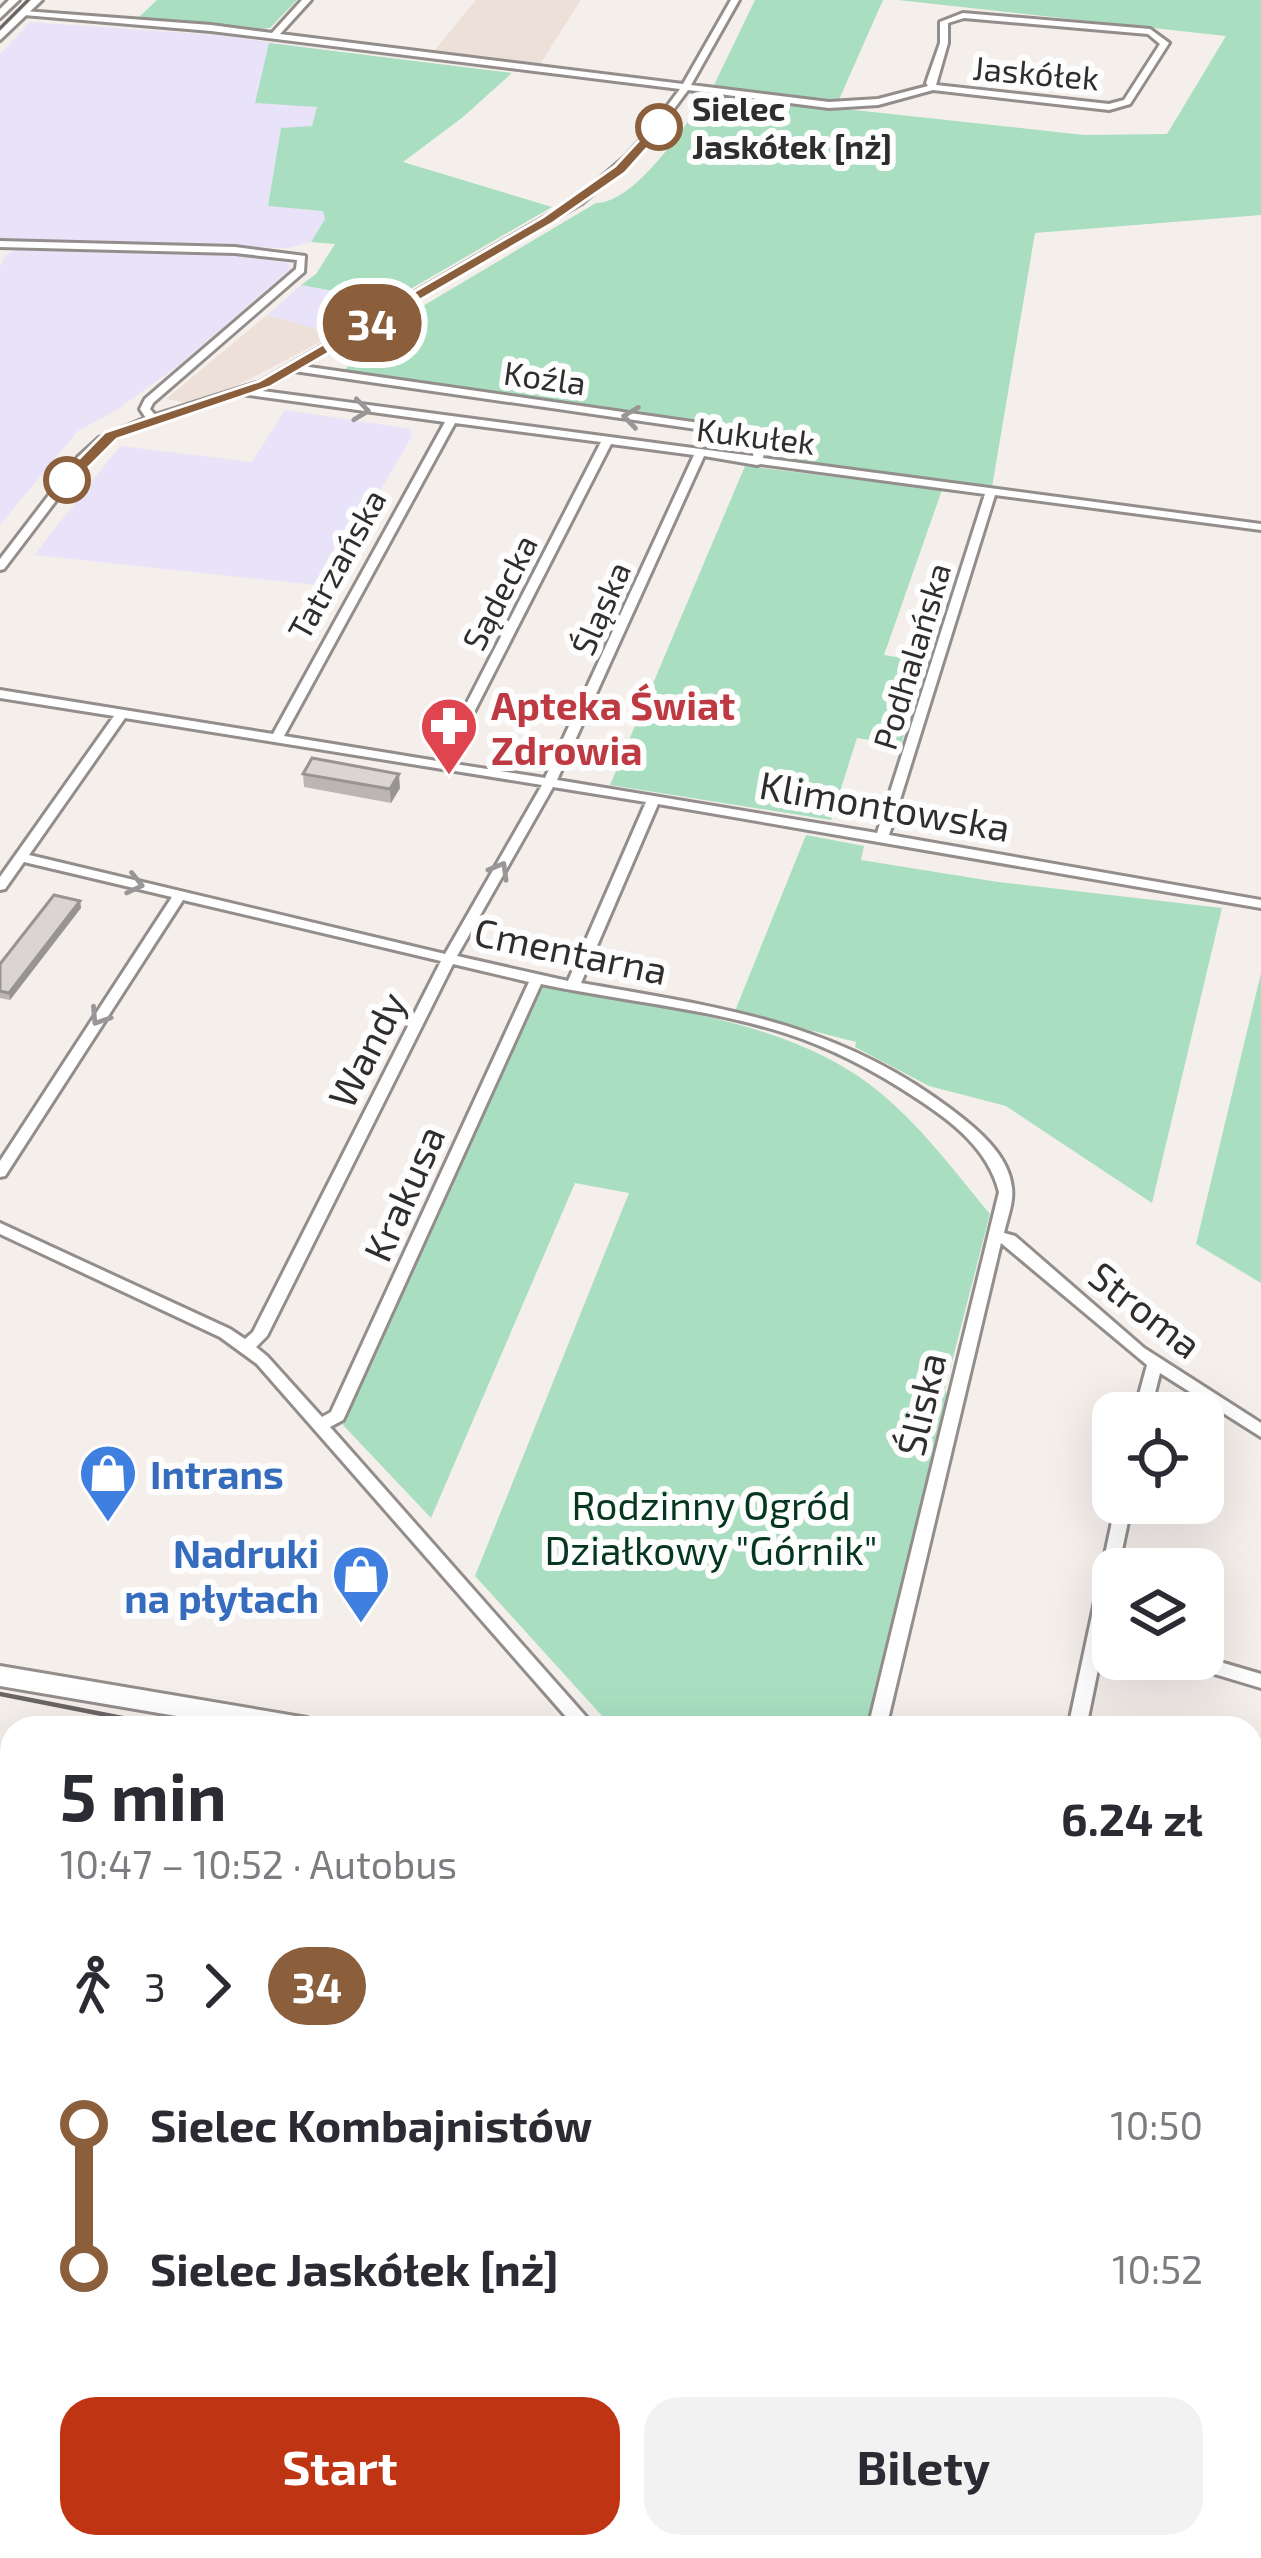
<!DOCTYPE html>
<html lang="pl">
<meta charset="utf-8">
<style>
:root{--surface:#fff;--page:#f2f2f3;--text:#2b2b33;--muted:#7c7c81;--accent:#bf3513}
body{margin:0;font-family:"Exo 2",sans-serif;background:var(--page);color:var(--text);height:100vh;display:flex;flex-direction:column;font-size:45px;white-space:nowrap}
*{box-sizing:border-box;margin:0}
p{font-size:39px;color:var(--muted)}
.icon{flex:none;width:66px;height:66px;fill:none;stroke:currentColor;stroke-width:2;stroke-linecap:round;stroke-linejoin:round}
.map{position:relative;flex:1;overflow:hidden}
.details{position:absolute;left:0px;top:1716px;width:1263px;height:843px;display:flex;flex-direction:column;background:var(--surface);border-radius:36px 36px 0 0;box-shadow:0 12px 48px #0002}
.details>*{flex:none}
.badge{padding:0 24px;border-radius:39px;font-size:42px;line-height:78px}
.tools{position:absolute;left:1092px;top:1392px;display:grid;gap:24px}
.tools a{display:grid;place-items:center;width:132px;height:132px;border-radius:24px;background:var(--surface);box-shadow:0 12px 48px #0002;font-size:60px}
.map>.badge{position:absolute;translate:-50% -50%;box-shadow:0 0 0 6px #fff}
.legs{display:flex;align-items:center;gap:18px;height:132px;padding:0 60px;font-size:39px}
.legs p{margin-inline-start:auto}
.summary{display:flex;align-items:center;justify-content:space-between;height:204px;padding:0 60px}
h1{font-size:66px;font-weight:700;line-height:90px}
.cta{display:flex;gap:24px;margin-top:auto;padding:24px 60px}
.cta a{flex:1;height:138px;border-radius:36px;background:var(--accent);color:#fff;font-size:48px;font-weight:700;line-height:138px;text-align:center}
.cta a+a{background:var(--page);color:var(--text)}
ul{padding:0 60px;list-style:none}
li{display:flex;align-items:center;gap:42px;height:144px;font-size:45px}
li i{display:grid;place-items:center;width:18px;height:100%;margin:0 15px;background:currentColor}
li i::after{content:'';width:30px;height:30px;margin:-15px;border:9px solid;border-radius:50%;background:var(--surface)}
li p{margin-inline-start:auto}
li:first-child i{background:linear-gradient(#0000 50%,currentColor 0)}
li:last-child i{background:linear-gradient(currentColor 50%,#0000 0)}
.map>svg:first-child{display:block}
.built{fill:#ede0d9}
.industrial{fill:#e8e3f9}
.green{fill:#a9dfc0}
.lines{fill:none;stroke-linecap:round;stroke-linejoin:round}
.minor-casing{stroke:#938e8b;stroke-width:6}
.tertiary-casing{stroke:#938e8b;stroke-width:6}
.secondary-casing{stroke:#938e8b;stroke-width:6}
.minor{fill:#fff;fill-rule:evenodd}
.tertiary{fill:#fff;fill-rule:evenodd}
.secondary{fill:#fff;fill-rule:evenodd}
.tram-far1{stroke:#696564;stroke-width:3}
.tram{stroke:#696564;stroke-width:4.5}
.wall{fill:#bbb6b5}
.shaded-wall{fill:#999494}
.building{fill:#dad4d3;stroke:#999494;stroke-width:3}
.oneway{stroke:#989696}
.line-1{fill:#8b5e3c;stroke:#fff;stroke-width:3}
.stop-1-dot{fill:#fff;stroke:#8b5e3c;stroke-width:6}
.labels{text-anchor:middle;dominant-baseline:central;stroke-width:12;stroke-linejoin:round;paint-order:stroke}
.far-street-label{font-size:33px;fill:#302e2d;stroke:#fefdfd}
.far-stop-label{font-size:33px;font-weight:bold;fill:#302e2d;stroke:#fefdfd;text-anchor:start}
.health-label{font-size:39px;font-weight:bold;fill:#be3a42;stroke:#fefdfd;text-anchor:start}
.street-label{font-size:39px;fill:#302e2d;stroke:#fefdfd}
.shop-label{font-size:39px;font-weight:bold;fill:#366cbe;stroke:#fefdfd;text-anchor:start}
.park-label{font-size:39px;fill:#043620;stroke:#fefdfd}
</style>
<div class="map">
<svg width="1261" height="2558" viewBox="0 0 1261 2558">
<rect width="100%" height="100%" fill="#f5efec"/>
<path class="built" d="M476 0H581L540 64 434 51Z
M267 315 335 334 221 394 188 403 166 399Z"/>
<path class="industrial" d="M30 22 218 35 506 75 326 218 311 242 287 248 0 239V54Z
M16 250 256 256 282 258 292 268 180 364 117 410 78 431 0 525V267L5 255Z
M301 285 365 297 377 289 400 295 335 334 267 315Z
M285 410 411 429 412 436 325 586 34 555 120 446 252 462Z"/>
<path class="green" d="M157 0H297L270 28 259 29 139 17Z
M755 0H883L838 102 714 85Z
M898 0H1261V215L1035 233 992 487 782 458 771 445 775 432 340 374 396 322 596 203C635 203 686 126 706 94L1084 135 1167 134 1226 36Z
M269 43 512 73 463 117 403 162 552 207 400 295 377 289 366 297 301 285 316 274 335 244 311 242 325 219 323 211 268 206 281 128 312 126 317 107 255 103Z
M745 466 942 490 884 655 927 662 901 745 857 738 831 820 610 785Z
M806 835 864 846 861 860 998 882 1222 908 1152 1203 1006 1106 929 1086 855 1047 856 1042 735 1011Z
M1261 973V1283L1196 1244Z
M543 986C646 1007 768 1016 858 1076 911 1112 950 1166 990 1214L945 1389 949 1402 868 1728H613L475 1576 629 1193 575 1183 431 1518 343 1425 536 991Z"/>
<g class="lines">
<g class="minor-casing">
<path id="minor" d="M302 0H311L280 34 683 84 731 0H739L691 85 829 102 878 99 928 86 926 83 940 43V22L963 13 1150 29 1169 43 1130 104 1109 110 933 90 878 105 829 108 688 90 653 137 632 160 582 203 302 366 755 431 767 438 763 458 1261 524V530L995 495 889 835 1261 900V908L658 804 581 983C718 1007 837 1022 952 1110 977 1129 1009 1155 1012 1188 1014 1202 1007 1219 1004 1233L1015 1236 1144 1348 1261 1423V1437L1160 1373 1150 1413H1134L1147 1365 1001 1243 886 1728H868L999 1192C988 1149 953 1122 916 1098 875 1071 832 1048 785 1033 706 1008 622 1001 541 984L345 1416 343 1420 330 1427 596 1728H576L257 1364 220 1337 0 1234V1223L230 1329 245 1339 253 1332 441 961 183 900 5 1176 0 1177V1161L172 897 24 862 5 889 0 890V877L114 716 0 698V690L273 734 445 422 242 394 139 427 107 442 86 461 4 569 0 570V559L78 457 99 438 146 418 140 409 145 399 296 269 297 260 235 253 0 247V241L235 247 305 256 304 272 153 403 150 409 155 415 260 382 576 199 625 157 647 133 680 89 211 31 24 15 20 13 24 11 211 25 272 33ZM964 18 1148 34 1160 44 1124 100 1109 104 936 85 948 43V23ZM294 371 752 437 756 439 753 456 255 390 268 386ZM455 423 601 442 437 761 284 736ZM611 444 694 455 545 778 448 763ZM704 456 757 465 761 464 985 494 877 833 557 780ZM125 718 542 785 445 954 29 855ZM553 787 646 802 568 981 457 956ZM453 964 529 982 331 1412 322 1417 267 1356 256 1347 267 1336Z
M1116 1503H1132L1118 1569H1113V1596L1106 1627 1113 1629V1643L1104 1640 1086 1728H1068Z
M1203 1657 1261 1674V1688L1181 1664 1178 1659H1203Z
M1251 1864 1261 1868V1885L1251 1881Z
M0 2332 12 2335V2355L0 2352Z
M0 2525 12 2528V2547H19L12 2550 0 2547Z
M31 2547H71L79 2550 82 2558H42L34 2555Z
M768 2547H822L830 2550 833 2558H780L771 2555Z
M1078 2547H1100L1098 2558H1076Z"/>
</g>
<g class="tertiary-casing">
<path id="tertiary" d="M9 0H19L0 18V9Z
M31 0H42L0 40V31Z"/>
</g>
<g class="secondary-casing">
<path id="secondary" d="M0 1666 307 1718 316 1721 319 1728H247L0 1686Z
M1251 2099 1261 2103V2130L1251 2126Z"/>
</g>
<use href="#minor" class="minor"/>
<use href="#tertiary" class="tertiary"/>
<use href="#secondary" class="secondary"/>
<path class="tram-far1" d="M0 28 28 0"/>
<path class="tram" d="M0 1694 173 1728
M1251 2149 1261 2154"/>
</g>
<path class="wall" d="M303 774 400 788 391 803 304 787Z
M80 901 81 908 10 1000 0 998V964Z"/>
<path class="shaded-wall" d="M399 774 400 788 391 803 390 789Z
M80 901 81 908 10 1000 9 993Z"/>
<path class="building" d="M312 758 399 774 390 789 303 774Z
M54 895 80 901 9 993 0 991V964Z"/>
<defs><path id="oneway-chevron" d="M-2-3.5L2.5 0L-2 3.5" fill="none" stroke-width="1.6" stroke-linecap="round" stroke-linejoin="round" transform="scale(3)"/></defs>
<g class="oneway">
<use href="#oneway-chevron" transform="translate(361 410) rotate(7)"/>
<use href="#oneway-chevron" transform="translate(631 417) rotate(-172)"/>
<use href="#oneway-chevron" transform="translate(500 870) rotate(-60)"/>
<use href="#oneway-chevron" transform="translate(135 884) rotate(13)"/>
<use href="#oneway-chevron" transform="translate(99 1017) rotate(123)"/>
</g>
<path class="line-1" d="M654 124 666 127 625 173 553 223 270 387 117 439 73 483 58 480 105 432 259 381 543 217 615 166Z"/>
<defs>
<g id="pharmacy-pin" transform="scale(3)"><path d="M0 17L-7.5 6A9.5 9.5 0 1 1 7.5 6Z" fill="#e0444e" stroke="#fefdfd"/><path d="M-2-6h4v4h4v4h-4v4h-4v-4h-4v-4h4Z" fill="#fff"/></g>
<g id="shop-pin" transform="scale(3)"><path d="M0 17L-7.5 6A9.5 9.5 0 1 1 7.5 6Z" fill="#3f7fe0" stroke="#fefdfd"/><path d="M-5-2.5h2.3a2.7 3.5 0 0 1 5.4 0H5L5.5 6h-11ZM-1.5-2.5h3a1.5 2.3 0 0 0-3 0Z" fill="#fff"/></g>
</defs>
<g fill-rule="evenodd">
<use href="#pharmacy-pin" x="449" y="726"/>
<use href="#shop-pin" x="108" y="1473"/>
<use href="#shop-pin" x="361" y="1574"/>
</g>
<g class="stop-1-dot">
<circle cx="659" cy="127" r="21"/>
<circle cx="67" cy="480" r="21"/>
</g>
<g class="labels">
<g class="far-street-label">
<text transform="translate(1036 72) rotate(5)">Jaskółek</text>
<text transform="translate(545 377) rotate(8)">Koźla</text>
<text transform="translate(756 435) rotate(7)">Kukułek</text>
<text transform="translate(336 564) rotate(-61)">Tatrzańska</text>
<text transform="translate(499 592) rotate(-63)">Sądecka</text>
<text transform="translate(600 608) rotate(-66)">Śląska</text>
<text transform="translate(911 656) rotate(-73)">Podhalańska</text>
</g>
<g class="far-stop-label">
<text x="692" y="108">Sielec<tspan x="692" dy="38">Jaskółek [nż]</tspan></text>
</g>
<g class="health-label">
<text x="491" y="704">Apteka Świat<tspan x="491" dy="45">Zdrowia</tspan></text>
</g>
<g class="street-label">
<text transform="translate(885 805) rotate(10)">Klimontowska</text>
<text transform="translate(571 950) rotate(12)">Cmentarna</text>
<text transform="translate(366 1049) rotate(-63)">Wandy</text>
<text transform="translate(403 1193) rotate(-66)">Krakusa</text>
<text transform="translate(1146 1309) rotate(38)">Stroma</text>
<text transform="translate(920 1404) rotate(-77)">Śliska</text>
</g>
<g class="shop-label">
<text x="150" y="1473">Intrans</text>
<text x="319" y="1552" text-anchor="end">Nadruki<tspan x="319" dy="45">na płytach</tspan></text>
</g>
<g class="park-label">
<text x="711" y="1504">Rodzinny Ogród<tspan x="711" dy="45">Działkowy "Górnik"</tspan></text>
</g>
</g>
</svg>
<div class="tools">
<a><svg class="icon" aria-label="locate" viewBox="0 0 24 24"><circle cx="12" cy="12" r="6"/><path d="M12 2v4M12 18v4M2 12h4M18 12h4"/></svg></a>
<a><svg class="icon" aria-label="layers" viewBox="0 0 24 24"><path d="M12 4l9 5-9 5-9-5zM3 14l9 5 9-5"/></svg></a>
</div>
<b class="badge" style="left:372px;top:323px;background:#8b5e3c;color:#fff">34</b>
<section class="details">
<div class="summary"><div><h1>5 min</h1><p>10:47 – 10:52 · Autobus</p></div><b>6.24 zł</b></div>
<div class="legs"><svg class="icon" aria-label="walk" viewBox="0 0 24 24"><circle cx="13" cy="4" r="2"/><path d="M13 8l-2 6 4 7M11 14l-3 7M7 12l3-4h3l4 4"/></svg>3<svg class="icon" aria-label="forward" viewBox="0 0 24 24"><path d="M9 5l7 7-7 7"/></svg><b class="badge" style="background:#8b5e3c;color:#fff">34</b></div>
<ul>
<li><i style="color:#8b5e3c"></i><b>Sielec Kombajnistów</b><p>10:50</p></li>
<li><i style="color:#8b5e3c"></i><b>Sielec Jaskółek [nż]</b><p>10:52</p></li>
</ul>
<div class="cta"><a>Start</a><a>Bilety</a></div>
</section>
</div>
